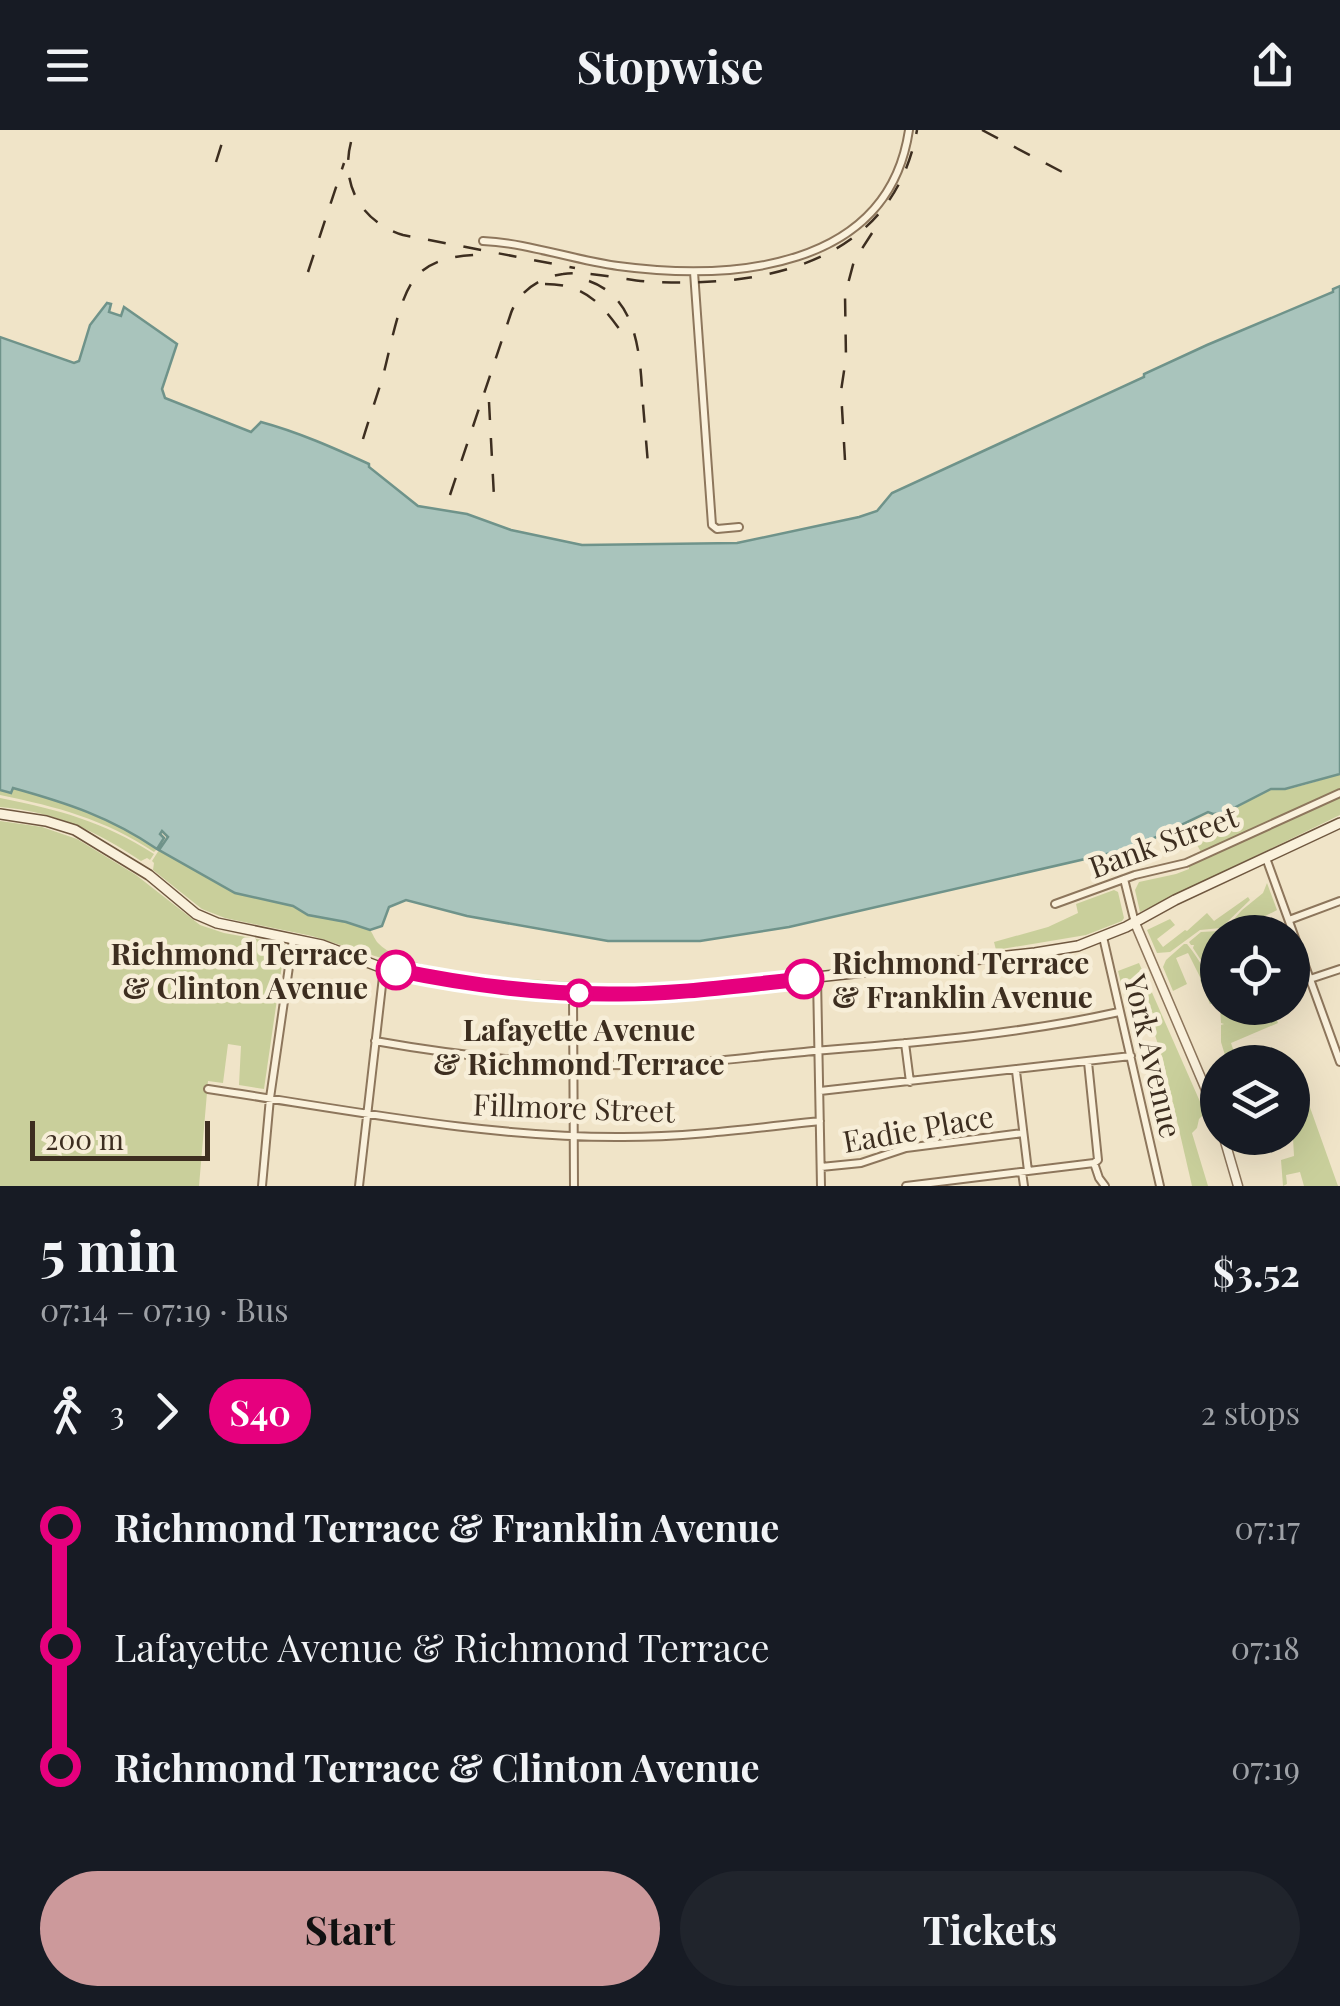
<!DOCTYPE html>
<meta charset="utf-8">
<style>
:root{--surface:#171b24;--page:#20242c;--text:#f1f3f6;--muted:#9ea1a6;--accent:#cc999b}
body{margin:0;font-family:"Playfair Display",serif;background:var(--page);color:var(--text);height:100vh;display:flex;flex-direction:column;font-size:38px;white-space:nowrap}
*{box-sizing:border-box;margin:0}
p{font-size:32px;color:var(--muted)}
.icon{flex:none;width:55px;height:55px;fill:none;stroke:currentColor;stroke-width:2;stroke-linecap:round;stroke-linejoin:round}
.map{position:relative;height:1056px;overflow:hidden}
.sheet{display:flex;flex-direction:column;background:var(--surface);flex:1}
.sheet>*{flex:none}
.badge{padding:0 20px;border-radius:32px;font-size:35px;line-height:65px}
.buttons{position:absolute;left:1200px;top:785px;display:grid;gap:20px}
.buttons a{display:grid;place-items:center;width:110px;height:110px;border-radius:50%;background:var(--surface);box-shadow:0 10px 40px #0002;font-size:50px}
.scale{position:absolute;left:30px;bottom:25px;width:180px;box-sizing:border-box;padding-left:10px;border:5px solid #3d2e20;border-top:0;font-size:28px;line-height:35px;white-space:nowrap;color:#3d2e20;-webkit-text-stroke:8px #f7eed8;paint-order:stroke}
.map>.badge{position:absolute;translate:-50% -50%;box-shadow:0 0 0 5px #fff}
.legs{display:flex;align-items:center;gap:15px;height:110px;padding:0 40px;font-size:32px}
.legs p{margin-inline-start:auto}
.summary{display:flex;align-items:center;justify-content:space-between;height:170px;padding:0 40px}
h1{font-size:55px;font-weight:700;line-height:75px}
.primary-button{display:flex;gap:20px;margin-top:auto;padding:20px 40px}
.primary-button a{flex:1;height:115px;border-radius:60px;background:var(--accent);color:#111;font-size:40px;font-weight:700;line-height:115px;text-align:center}
.primary-button a+a{background:var(--page);color:var(--text)}
ul{padding:0 40px;list-style:none}
li{display:flex;align-items:center;gap:35px;height:120px;font-size:38px}
li i{display:grid;place-items:center;width:15px;height:100%;margin:0 12px;background:currentColor}
li i::after{content:'';width:25px;height:25px;margin:-12px;border:8px solid;border-radius:50%;background:var(--surface)}
li p{margin-inline-start:auto}
li:first-child i{background:linear-gradient(#0000 50%,currentColor 0)}
li:last-child i{background:linear-gradient(currentColor 50%,#0000 0)}
header{display:flex;justify-content:space-between;align-items:center;height:130px;padding:0 40px;background:var(--surface);font-size:45px;font-weight:700}
.map>svg:first-child{display:block}
.green{fill:#c9cf9b}
.water{fill:#a9c4bc;stroke:#6f938a;stroke-width:2.5}
.lines{fill:none;stroke-linecap:round;stroke-linejoin:round}
.minor-casing{stroke:#8d765c;stroke-width:10}
.tertiary-casing{stroke:#8d765c;stroke-width:11}
.secondary-casing{stroke:#6f573f;stroke-width:12}
.minor{stroke:#faf1dc;stroke-width:6}
.tertiary{stroke:#faf1dc;stroke-width:8}
.secondary{stroke:#faf1dc;stroke-width:9}
.rail{stroke:#3d2e20;stroke-width:2.5;stroke-dasharray:18 18;stroke-linecap:butt}
.line-1-casing{stroke:#fff;stroke-width:22}
.line-1{stroke:#e6007e;stroke-width:15}
.stop-1-dot{fill:#fff;stroke:#e6007e;stroke-width:5}
.labels{text-anchor:middle;dominant-baseline:central;stroke-width:9;stroke-linejoin:round;paint-order:stroke}
.street-label{font-size:30px;fill:#3d2e20;stroke:#f7eed8}
.stop-label{font-size:30px;font-weight:bold;fill:#3d2e20;stroke:#f7eed8;text-anchor:end}
</style>
<header><svg class="icon" aria-label="menu" viewBox="0 0 24 24"><path d="M4 6h16M4 12h16M4 18h16"/></svg>Stopwise<svg class="icon" aria-label="share" viewBox="0 0 24 24"><path d="M12 15V3M7 8l5-5 5 5M5 13v7h14v-7"/></svg></header>
<div class="map">
<svg width="1340" height="1056" viewBox="0 0 1340 1056">
<rect width="100%" height="100%" fill="#f0e4c8"/>
<path class="green" d="M1340 644V659L1201 722 1196 713 1185 716 1176 709 1170 700C1182 693 1201 694 1215 689 1236 682 1252 664 1271 660 1272 659 1285 659 1287 659 1304 656 1323 649 1340 644Z
M13 657C66 673 111 687 157 719L154 722C104 689 58 677 0 665V660L10 663Z
M1340 667V685L1140 782 1135 760 1139 752 1176 744 1189 739V736Z
M0 668C60 680 102 691 154 724L150 730 147 728 141 731C97 701 53 681 0 677Z
M0 691 42 697 77 709 136 745 200 795 224 803 285 814 264 959 239 955 241 916 228 914 223 953 208 951 199 1056H0Z
M159 720 235 763 293 776 309 785 346 792 370 800C373 804 375 810 378 813 408 846 540 849 586 853L588 857 484 847 400 834 312 806 225 788 202 779 153 740 154 733 152 731Z
M1267 753 1277 780 1250 794 1247 802H1218L1216 860 1208 841 1193 818 1194 815H1191L1189 812 1201 802 1219 801 1227 797 1242 780 1263 763Z
M1114 760 1118 762 1124 788 1122 791 1086 805 996 820 994 812 1048 797 1078 783 1076 774Z
M1248 767 1250 770 1221 798 1200 800 1170 822 1157 823 1147 800 1170 789 1175 795 1157 809 1163 817 1185 800 1187 801 1207 783 1214 791Z
M1184 814H1187C1201 831 1211 850 1216 872L1210 874 1200 850 1201 849 1188 823 1176 828 1187 854 1173 861 1163 837 1166 830Z
M1139 833 1205 983 1199 989 1197 998 1192 1003 1208 1056H1192L1163 930 1137 849 1121 853 1118 841Z
M1220 878H1272L1278 893 1231 913 1236 928V932H1227L1221 912V895L1224 894 1221 893Z
M1302 955 1338 1056H1304L1300 1042 1286 1045 1287 1054 1283 1056 1281 1030 1294 1026 1293 1008H1279H1292L1293 959Z"/>
<path class="water" d="M1340 156V644L1285 659H1271L1224 683 1213 684 1208 682 1152 709 1120 721 789 797 700 811H608L467 786 406 770 389 777 382 796 370 800 346 792 308 785 293 776 235 763 159 720 168 707 162 701 160 704 164 708 157 719C110 687 67 673 13 658L11 663 0 660V207L74 233 79 231 90 195 107 173 111 174 109 182 121 186 124 177 177 214 162 259 165 268 251 302 261 292C298 302 334 318 369 334V337L418 376 467 384 511 400 582 415 737 413 859 387 877 381 892 363 1144 247V244L1207 215 1333 162V159Z"/>
<g class="lines">
<g class="minor-casing">
<path id="minor" d="M483 111C528 113 573 130 618 136 730 151 888 141 909 0
M694 142 712 395 717 399 739 397
M1266 728 1340 932
M1124 749 1135 793
M1055 774 1135 745 1186 733 1340 663
M1289 790 1340 771
M1103 807 1160 1056
M817 847 821 1056
M1310 849 1340 839
M573 863 574 1056
M375 911C470 928 564 937 661 935 709 933 756 926 804 922 909 913 1016 905 1119 882
M905 913 910 952
M1016 941 1028 1041
M208 959C343 979 487 1008 623 1007 689 1007 755 998 820 991
M820 961 1131 926
M1094 1033 1099 1048 1105 1056
M821 1037 861 1033 906 1018 1023 1003
M1022 1042 1024 1056
M262 1056 270 968 293 809
M359 1056 384 838
M906 1056 1094 1033 1098 1030 1088 932"/>
</g>
<g class="tertiary-casing">
<path id="tertiary" d="M1135 793 1218 988
M1224 1008 1238 1056"/>
</g>
<g class="secondary-casing">
<path id="secondary" d="M0 684 46 691 75 700 149 745 196 784 217 793 322 815 380 837 432 847 573 863 618 865 687 861 817 847 1035 823 1078 816 1126 797 1175 770 1340 693"/>
</g>
<use href="#minor" class="minor"/>
<use href="#tertiary" class="tertiary"/>
<use href="#secondary" class="secondary"/>
<path class="rail" d="M982 0 1066 44
M351 12C340 54 361 92 403 105L575 138
M216 32 226 0
M308 142 344 33
M589 151C640 169 640 230 643 274 645 298 647 322 649 346
M545 154C588 154 604 177 627 210
M489 272 494 367
M363 309C369 289 376 269 382 249 390 223 398 166 417 146 431 130 454 126 474 125
M845 330 841 261 846 228 845 165 854 131 874 100
M450 365 511 183C519 161 540 147 563 144 589 140 627 151 655 152 770 157 893 131 917 0"/>
</g>
<g class="lines">
<g class="line-1-casing">
<path id="line-1" d="M396 840C468 855 544 865 619 864 680 864 742 855 804 849"/>
</g>
<use href="#line-1" class="line-1"/>
</g>
<g class="stop-1-dot">
<circle cx="396" cy="840" r="18"/>
<circle cx="804" cy="849" r="18"/>
<circle cx="579" cy="863" r="12"/>
</g>
<g class="labels">
<g class="street-label">
<text transform="translate(1163 711) rotate(-20)">Bank Street</text>
<text transform="translate(1154 926) rotate(77)">York Avenue</text>
<text transform="translate(574 977) rotate(2)">Fillmore Street</text>
<text transform="translate(918 998) rotate(-10)">Eadie Place</text>
</g>
<g class="stop-label">
<text x="368" y="823">Richmond Terrace<tspan x="368" dy="34">&amp; Clinton Avenue</tspan></text>
<text x="832" y="832" text-anchor="start">Richmond Terrace<tspan x="832" dy="34">&amp; Franklin Avenue</tspan></text>
<text x="579" y="899" text-anchor="middle">Lafayette Avenue<tspan x="579" dy="34">&amp; Richmond Terrace</tspan></text>
</g>
</g>
</svg>
<div class="buttons">
<a><svg class="icon" aria-label="locate" viewBox="0 0 24 24"><circle cx="12" cy="12" r="6"/><path d="M12 2v4M12 18v4M2 12h4M18 12h4"/></svg></a>
<a><svg class="icon" aria-label="layers" viewBox="0 0 24 24"><path d="M12 4l9 5-9 5-9-5zM3 14l9 5 9-5"/></svg></a>
</div>
<div class="scale">200 m</div>
</div>
<section class="sheet">
<div class="summary"><div><h1>5 min</h1><p>07:14 – 07:19 · Bus</p></div><b>$3.52</b></div>
<div class="legs"><svg class="icon" aria-label="walk" viewBox="0 0 24 24"><circle cx="13" cy="4" r="2"/><path d="M13 8l-2 6 4 7M11 14l-3 7M7 12l3-4h3l4 4"/></svg>3<svg class="icon" aria-label="forward" viewBox="0 0 24 24"><path d="M9 5l7 7-7 7"/></svg><b class="badge" style="background:#e6007e;color:#fff">S40</b><p>2 stops</p></div>
<ul>
<li><i style="color:#e6007e"></i><b>Richmond Terrace &amp; Franklin Avenue</b><p>07:17</p></li>
<li><i style="color:#e6007e"></i><span>Lafayette Avenue &amp; Richmond Terrace</span><p>07:18</p></li>
<li><i style="color:#e6007e"></i><b>Richmond Terrace &amp; Clinton Avenue</b><p>07:19</p></li>
</ul>
<div class="primary-button"><a>Start</a><a>Tickets</a></div>
</section>
